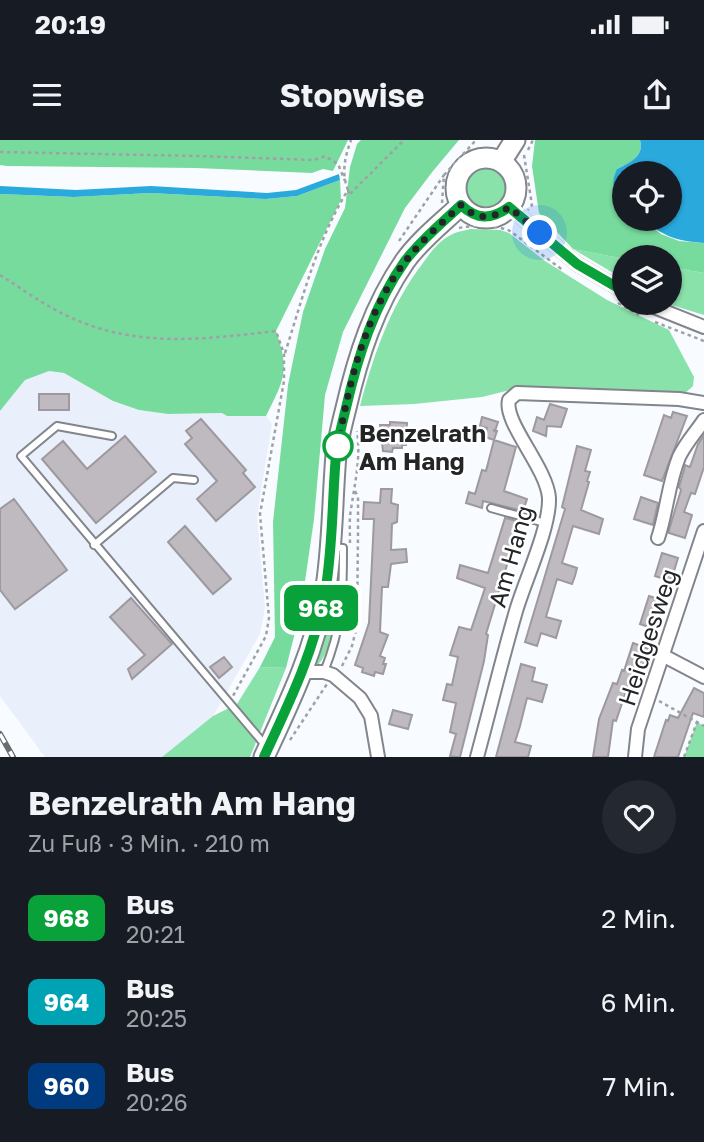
<!DOCTYPE html>
<html lang="de">
<meta charset="utf-8">
<style>
:root{--surface:#171b24;--page:#242831;--text:#f1f3f6;--muted:#9ea1a6}
body{margin:0;font-family:"Golos Text",sans-serif;background:var(--page);color:var(--text);height:100vh;display:flex;flex-direction:column;font-size:26px;white-space:nowrap}
*{box-sizing:border-box;margin:0}
p{font-size:23px;color:var(--muted)}
.icon{flex:none;width:38px;height:38px;fill:none;stroke:currentColor;stroke-width:2;stroke-linecap:round;stroke-linejoin:round}
.map{position:relative;height:617px;overflow:hidden}
.side{display:flex;flex-direction:column;background:var(--surface);flex:1}
.side>*{flex:none}
.badge{padding:0 14px;border-radius:10px;font-size:24px;line-height:46px}
.controls{position:absolute;left:612px;top:21px;display:grid;gap:14px}
.controls a{display:grid;place-items:center;width:70px;height:70px;border-radius:50%;background:var(--surface);box-shadow:0 2px 5px #0004;font-size:35px}
.you{position:absolute;width:35px;height:35px;margin:-18px;border:5px solid #fff;border-radius:50%;background:#1a73e8;box-shadow:0 0 0 10px #1a73e833}
.map>.badge{position:absolute;translate:-50% -50%;box-shadow:0 0 0 4px #fff}
.round{display:grid;place-items:center;flex:none;width:74px;height:74px;border-radius:37px;background:var(--page)}
.overview{display:flex;align-items:center;justify-content:space-between;height:119px;padding:0 28px}
h1{font-size:33px;font-weight:700;line-height:52px}
ul{padding:0;list-style:none}
li{display:flex;align-items:center;gap:21px;height:84px;padding:0 28px}
li div{flex:1}
li b{display:block;font-size:26px}
li em{font-style:normal}
li .badge{min-width:77px;font-weight:700;text-align:center}
.status{display:flex;justify-content:space-between;align-items:center;height:49px;padding:0 35px;background:var(--surface);direction:ltr}
.status svg{height:19px;fill:currentColor}
header{display:flex;justify-content:space-between;align-items:center;height:91px;padding:0 28px;background:var(--surface);font-size:32px;font-weight:700}
.map>svg:first-child{display:block}
.built{fill:#e9f0fb}
.green{fill:#89e2aa}
.forest{fill:#78db9e}
.water{fill:#2aa9dd}
.building{fill:#bebac0;stroke:#9d999f;stroke-width:2}
.lines{fill:none;stroke-linecap:round;stroke-linejoin:round}
.service-casing{stroke:#82858b;stroke-width:10}
.minor-casing{stroke:#82858b;stroke-width:16}
.secondary-casing{stroke:#82858b;stroke-width:23}
.path{stroke:#9fa1a5;stroke-width:2.5;stroke-dasharray:3.5 3.5;stroke-linecap:butt}
.service{stroke:#fff;stroke-width:6}
.minor{stroke:#fff;stroke-width:12}
.secondary{stroke:#fff;stroke-width:19}
.rail-casing{stroke:#6a6c6f;stroke-width:6}
.rail{stroke:#fff;stroke-width:3.5;stroke-dasharray:10;stroke-linecap:butt}
.line-casing{stroke:#fff;stroke-width:16}
.line{stroke:#09a13a;stroke-width:10}
.walk{stroke:#232527;stroke-width:7;stroke-dasharray:0 12.6}
.stop-dot{fill:#fff;stroke:#09a13a;stroke-width:3.5}
.labels{text-anchor:middle;dominant-baseline:central;stroke-width:5;stroke-linejoin:round;paint-order:stroke}
.stop-label{font-size:24px;font-weight:bold;fill:#232527;stroke:#fff;text-anchor:start}
.street-label{font-size:24px;fill:#232527;stroke:#fff}
</style>
<div class="status"><b>20:19</b><svg viewBox="0 0 49 12"><path d="M0 12V9h3v3zM5 12V6h3v6zM10 12V3h3v9zM15 12V0h3v12zM26 1h20v11H26zM47 4h2v5h-2z"/></svg></div>
<header><svg class="icon" aria-label="menu" viewBox="0 0 24 24"><path d="M4 6h16M4 12h16M4 18h16"/></svg>Stopwise<svg class="icon" aria-label="share" viewBox="0 0 24 24"><path d="M12 15V3M7 8l5-5 5 5M5 13v7h14v-7"/></svg></header>
<div class="map">
<svg width="704" height="617" viewBox="0 0 704 617">
<rect width="100%" height="100%" fill="#f8fbff"/>
<path class="built" d="M49 231 64 233 113 261 139 270 168 274 222 273 227 276H266L272 284 257 376 265 468 260 494 213 576 162 617H45L0 556V271L25 240Z"/>
<path class="green" d="M466 46a21 21 0 1 1 42 0a21 21 0 1 1-42 0Z
M470 89 500 90 509 93 545 121 607 160 669 190 694 237 693 246 683 255 514 249 482 257 414 264 360 266C374 214 390 166 423 123 430 113 438 102 449 96 455 92 463 91 470 89Z
M573 109 625 119V140Z
M670 127 704 133V175L665 163H670Z
M340 437C339 467 337 501 318 525L315 524 335 438Z
M260 527 286 528 250 617H162L213 576 237 564Z
M697 582 704 586V617H684Z"/>
<path class="forest" d="M0 0H348L333 31 323 29 312 33 196 28 7 26 0 25Z
M361 0H459L433 31 405 68 343 192 325 255 314 379 301 469 286 528 260 527 275 497 273 382 288 245 303 172 325 109 345 68 350 27 357 4Z
M535 0H640C645 16 629 23 617 29L622 64 625 65V79H642L661 94 679 101 704 103V133L670 127V117L625 119 573 109 539 73 532 26Z
M340 40 341 60 276 191C290 231 284 240 266 276H227L222 273 168 274 139 270 113 261 64 233 49 231 25 240 0 271V54L74 57 150 53 266 59 297 56Z"/>
<path class="water" d="M640 0H704V103C675 101 664 96 642 79H670V33H625V65C613 53 610 45 617 29 629 23 645 16 640 0Z
M339 34 340 40 297 56 266 59 150 53 74 57 0 54V46L76 50 151 46 267 53 296 50Z"/>
<path class="building" d="M39 254H69V270H39Z
M550 264 567 269 561 287 547 286 546 296 533 291 537 277 544 280Z
M673 272 687 276 662 341 644 335 664 275 671 278Z
M482 277 498 282 495 291 493 290 497 291 494 300 485 297 487 288 480 286Z
M201 279 246 330 243 333 255 347 216 381 197 359 217 341 185 304 192 298 186 291Z
M390 282 407 283 406 305H402V308H393L392 312 383 311 380 285H390Z
M704 295V327L695 354 691 353 684 372 692 375 685 398 669 393V390L681 350 679 347 684 330 685 325 690 327 698 304Z
M125 296 156 332 96 383 42 319 63 301 87 329Z
M494 300 516 307 504 351 527 359 523 371 483 361 482 368 466 363 469 352 475 354 482 330 486 331Z
M577 306 591 310 585 331 590 332 587 341 589 342 581 370 603 379 599 394 573 386 562 423 577 428 575 436 572 444 557 439 546 477 561 481 556 498 541 493 537 506 525 502 565 369 562 367Z
M381 349H392L391 363 398 365 397 382 392 384 391 410 406 409 407 422 391 424 388 447H382L380 492 388 495 380 516 385 518 383 524H386L383 534 375 532 374 536 362 532 363 528 355 525 369 483 374 379H363L364 362 380 363Z
M641 357 658 363 653 385 634 379Z
M14 359 67 430 15 469 0 450V369Z
M505 378 520 382 486 494 488 495 484 521 460 617H456L450 616 456 594 450 592 456 563 443 560 447 544 452 545 458 517 450 515 459 487 471 490 485 448 457 438 460 425 488 433Z
M185 386 231 439 213 454 168 402Z
M662 413 678 418 671 441 655 436Z
M649 456 664 461 655 489 640 484Z
M131 458 172 504 132 539 128 529 145 515 110 477Z
M633 503 649 509 640 537 632 534 616 581 613 580 608 617H593L599 579 613 543 617 544 622 530 624 531Z
M224 517 232 527 219 538 210 527Z
M521 524 535 528 532 541 547 545 542 562 527 558 520 586 515 602 531 606 528 617H496Z
M694 548 704 553V577L693 573 678 617H654L666 580 668 581 670 575 678 578Z
M393 570 412 575 408 589 389 584Z"/>
<g class="lines">
<g class="service-casing">
<path id="service" d="M112 296 57 286 21 316 265 605
M491 368 545 383
M94 405 173 338 194 340
M324 532C343 484 343 459 343 408L332 407"/>
</g>
<g class="minor-casing">
<path id="minor" d="M509 67 577 124 625 152
M644 163 704 187
M658 398C667 371 668 344 679 317 685 304 696 292 704 280
M664 516 704 537
M303 532H324L333 535 360 558 371 576 378 617
M477 617C490 569 502 519 516 471 525 440 550 388 549 358 547 328 503 282 509 260L517 253 679 259 704 263
M635 617 638 589 704 391"/>
</g>
<g class="secondary-casing">
<path id="secondary" d="M456 48a30 30 0 1 1 60 0a30 30 0 1 1-60 0Z
M501 22 515 0
M264 617C289 563 314 512 325 453 333 408 332 361 336 315 338 299 342 284 346 268 358 216 374 166 405 121 420 100 442 83 461 65"/>
</g>
<path class="path" d="M528 10 533 0
M0 12 197 16 314 20 325 16 338 24 345 41
M524 15 532 65 528 70
M348 50C341 32 345 17 351 0
M442 63 444 35 476 0
M459 88C473 85 498 85 510 91L564 131
M399 101 444 35
M0 135C24 150 48 168 74 179 140 208 206 199 276 191L284 214V241L260 374 269 478 266 496 233 556
M618 163 639 175
M655 182 704 201
M285 213C303 157 317 100 348 50L349 55 404 0
M350 403C350 392 349 380 351 369 355 343 361 317 357 291
M342 526 352 506 357 486 358 393V357L355 351
M659 561 704 586
M290 600 327 544
M684 617 697 582"/>
<use href="#service" class="service"/>
<use href="#minor" class="minor"/>
<use href="#secondary" class="secondary"/>
<g class="rail-casing">
<path id="rail" d="M0 594 13 617"/>
</g>
<use href="#rail" class="rail"/>
</g>
<g class="lines">
<g class="line-casing">
<path id="line" d="M264 617C289 563 314 512 325 453 333 408 332 361 336 315 338 299 342 284 346 268 358 216 374 165 405 121 421 100 442 83 461 65 477 80 491 80 509 67L577 124 625 152"/>
</g>
<use href="#line" class="line"/>
<path class="walk" d="M338 306 337 312C348 246 365 171 408 118 424 98 443 82 461 65 477 80 491 80 509 67L540 93"/>
</g>
<circle class="stop-dot" cx="338" cy="306" r="14"/>
<g class="labels">
<g class="stop-label">
<text x="359" y="292">Benzelrath<tspan x="359" dy="28">Am Hang</tspan></text>
</g>
<g class="street-label">
<text transform="translate(510 416) rotate(-74)">Am Hang</text>
<text transform="translate(647 497) rotate(-72)">Heidgesweg</text>
</g>
</g>
</svg>
<div class="controls">
<a><svg class="icon" aria-label="locate" viewBox="0 0 24 24"><circle cx="12" cy="12" r="6"/><path d="M12 2v4M12 18v4M2 12h4M18 12h4"/></svg></a>
<a><svg class="icon" aria-label="layers" viewBox="0 0 24 24"><path d="M12 4l9 5-9 5-9-5zM3 14l9 5 9-5"/></svg></a>
</div>
<div class="you" style="left:540px;top:93px"></div>
<b class="badge" style="left:321px;top:468px;background:#09a13a;color:#fff">968</b>
</div>
<section class="side">
<div class="overview"><div><h1>Benzelrath Am Hang</h1><p>Zu Fuß · 3 Min. · 210 m</p></div><a class="round"><svg class="icon" aria-label="heart" viewBox="0 0 24 24"><path d="M12 20l-8-8c-3-5 5-10 8-4 3-6 11-1 8 4z"/></svg></a></div>
<ul>
<li><span class="badge" style="background:#09a13a;color:#fff">968</span><div><b>Bus</b><p>20:21</p></div><em>2 Min.</em></li>
<li><span class="badge" style="background:#00a3b4;color:#fff">964</span><div><b>Bus</b><p>20:25</p></div><em>6 Min.</em></li>
<li><span class="badge" style="background:#003b80;color:#fff">960</span><div><b>Bus</b><p>20:26</p></div><em>7 Min.</em></li>
</ul>
</section>
